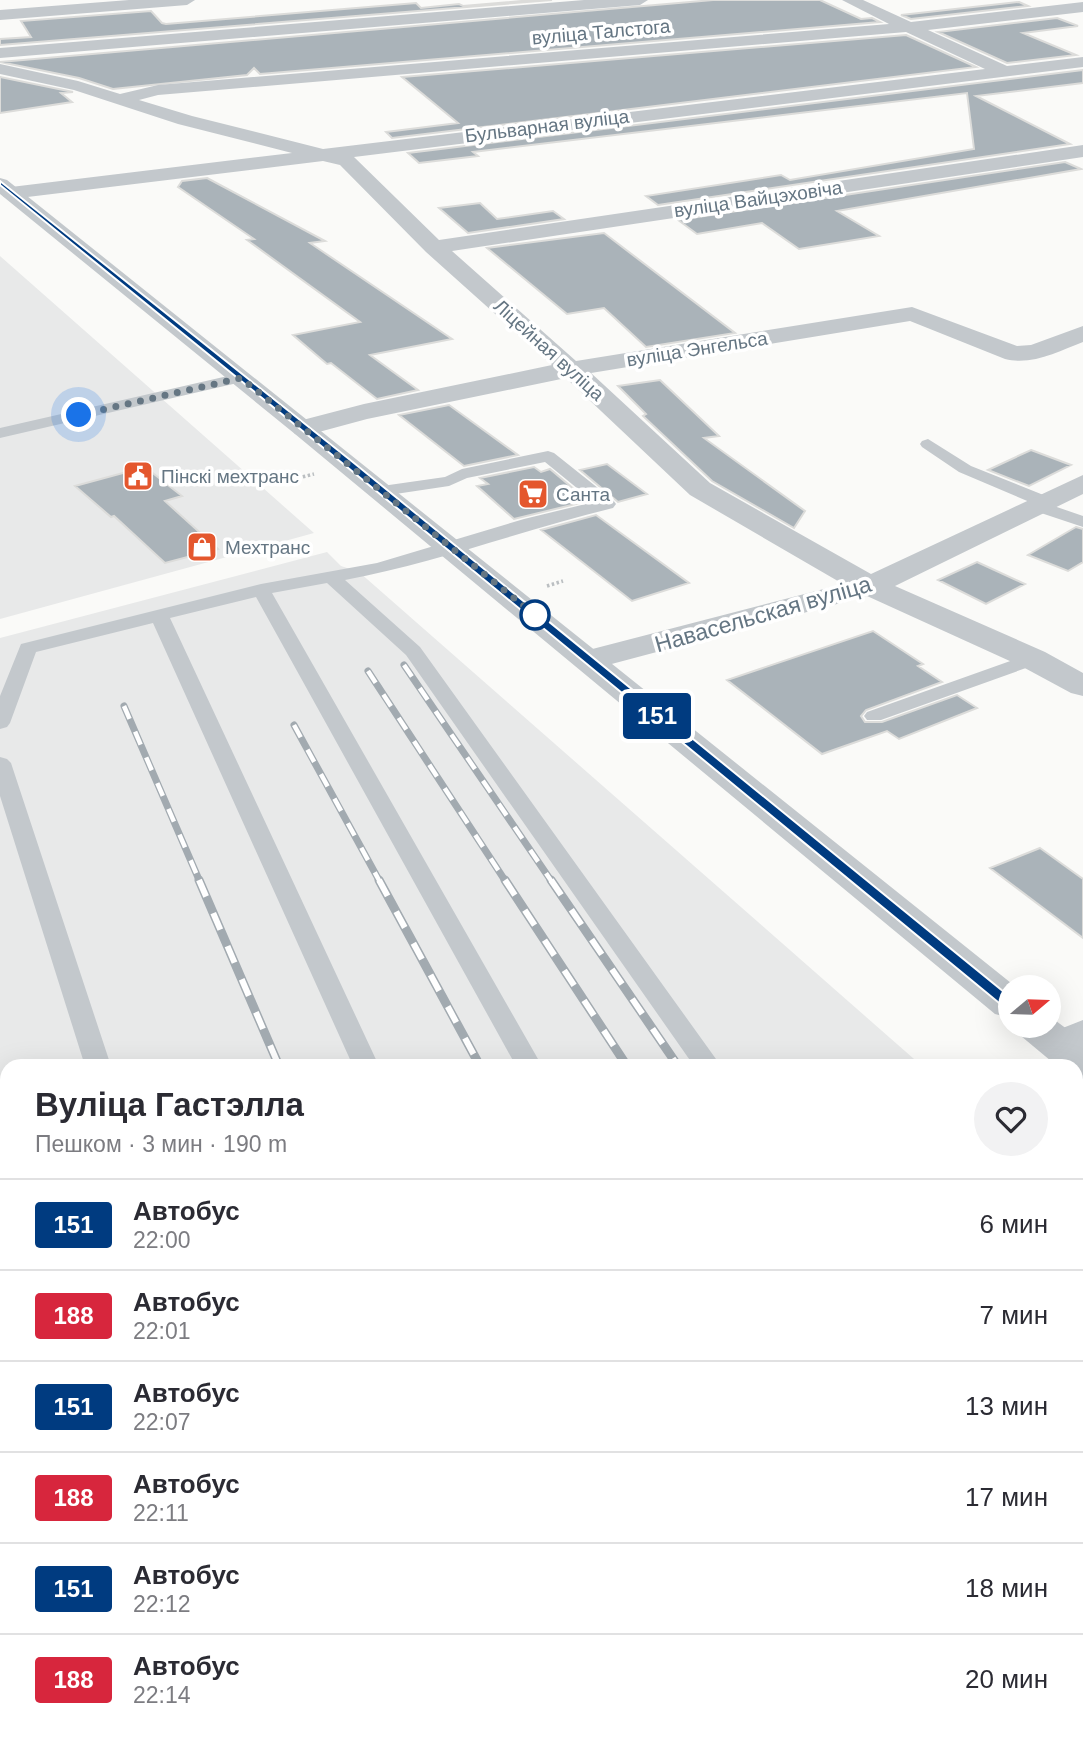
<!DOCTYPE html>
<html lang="ru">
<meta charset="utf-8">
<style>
:root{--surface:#fff;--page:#f2f2f3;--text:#2b2b33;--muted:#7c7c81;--line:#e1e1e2}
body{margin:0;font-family:Arial,sans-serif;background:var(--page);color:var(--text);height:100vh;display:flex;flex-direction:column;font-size:26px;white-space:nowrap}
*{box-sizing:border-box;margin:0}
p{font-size:23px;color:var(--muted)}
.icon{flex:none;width:38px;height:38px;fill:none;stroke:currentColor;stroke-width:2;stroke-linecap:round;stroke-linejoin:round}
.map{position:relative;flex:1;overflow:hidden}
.side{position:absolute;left:0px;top:1059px;width:1083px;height:681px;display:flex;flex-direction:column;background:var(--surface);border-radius:21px 21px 0 0;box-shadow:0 7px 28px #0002}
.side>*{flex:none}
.badge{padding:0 14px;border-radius:5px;font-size:24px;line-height:46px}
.needle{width:46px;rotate:71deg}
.fabs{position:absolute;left:998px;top:975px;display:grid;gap:14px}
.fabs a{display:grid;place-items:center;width:63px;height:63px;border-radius:50%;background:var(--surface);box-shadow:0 7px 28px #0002;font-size:35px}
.you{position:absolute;width:35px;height:35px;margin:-18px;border:5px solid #fff;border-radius:50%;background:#1a73e8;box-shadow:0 0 0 10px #1a73e833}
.map>.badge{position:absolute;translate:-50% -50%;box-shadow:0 0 0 4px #fff}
.round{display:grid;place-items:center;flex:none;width:74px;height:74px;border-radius:37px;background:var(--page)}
.summary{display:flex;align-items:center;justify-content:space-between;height:119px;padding:0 35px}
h1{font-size:33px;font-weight:800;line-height:52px}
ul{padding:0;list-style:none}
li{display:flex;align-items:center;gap:21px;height:91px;padding:0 35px;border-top:2px solid var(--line)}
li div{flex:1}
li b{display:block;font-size:26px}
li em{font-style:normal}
li .badge{min-width:77px;font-weight:700;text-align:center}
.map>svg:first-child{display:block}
.built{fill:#e8e9e9}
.building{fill:#aab3b9;stroke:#dcdcda;stroke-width:2}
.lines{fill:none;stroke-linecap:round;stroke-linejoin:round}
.path{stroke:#bbbfc2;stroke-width:3.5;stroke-dasharray:2.5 2.5;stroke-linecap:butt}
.service{fill:#c3c8cc;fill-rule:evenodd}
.minor{fill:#c3c8cc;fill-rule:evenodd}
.tertiary{fill:#c3c8cc;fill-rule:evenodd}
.rail-far2-casing{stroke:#a2aab0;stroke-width:7}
.rail-far1-casing{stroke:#a2aab0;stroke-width:9}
.rail-casing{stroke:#a2aab0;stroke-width:10}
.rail-far2{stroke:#fff;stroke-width:4.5;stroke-dasharray:14;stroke-linecap:butt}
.rail-far1{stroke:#fff;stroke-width:6;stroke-dasharray:18;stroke-linecap:butt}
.rail{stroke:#fff;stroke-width:8;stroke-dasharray:23;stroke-linecap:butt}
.line{fill:#003b80;stroke:#fff;stroke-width:2}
.walk{stroke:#657683;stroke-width:7;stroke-dasharray:0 12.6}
.stop-dot{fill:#fff;stroke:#003b80;stroke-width:3.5}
.labels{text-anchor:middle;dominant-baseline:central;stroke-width:7;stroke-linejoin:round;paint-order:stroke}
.far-street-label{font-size:19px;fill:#657683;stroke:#fff}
.far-poi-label{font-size:19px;fill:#657683;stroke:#fff;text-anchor:start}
.street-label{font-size:23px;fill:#657683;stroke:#fff}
</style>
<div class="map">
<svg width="1083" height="1739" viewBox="0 0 1083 1739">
<rect width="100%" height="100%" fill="#fafaf8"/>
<path class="built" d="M0 256 314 533 0 619Z
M327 552 341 566 359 572 922 1066H7V1732H1076V1201L1083 1207V1739H0V638Z"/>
<path class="building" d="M533 0H552L0 45V39L31 37 21 21 151 11 162 23 166 24 416 3 421 8 459 4 463 6Z
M713 0H820L861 19 872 18 880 22 260 74 254 68 247 75 113 89 79 78 0 62Z
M1019 2 1028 6 911 19 901 15Z
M1057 18 1078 26 1023 33 1076 55 1007 63 938 32Z
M906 35 976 67 392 138 386 132 458 123 402 77Z
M1083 70V83L976 96 1070 144 658 205 646 196 781 175 790 180 974 149 967 93 473 152 478 156 419 163 408 153Z
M0 77 73 92 61 93 72 102 0 113Z
M1065 162 1081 169 837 211 879 236 799 249 762 223 697 234 678 220Z
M207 178 325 241 310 243 452 339 370 355 418 390 377 399 331 363 327 364 293 335 360 322 247 240 254 239 178 187 182 181Z
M480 203 497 219 553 211 564 219 468 233 439 208Z
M604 233 735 333 646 347 604 308 567 314 487 248Z
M660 380 719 436 704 438 805 511 794 528 712 481 643 416 646 414 618 386Z
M449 405 518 455 464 466 399 415Z
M1031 450 1071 465 1029 486 988 470Z
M607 464 647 494 618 502 580 470Z
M145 467 182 496 165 501 218 549 165 563 114 516 111 517 75 486Z
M534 467 541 472 550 469 588 501 514 519 477 486 488 484 480 478Z
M596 515 689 583 632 601 541 530Z
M1076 527 1083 529V562L1068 571 1028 555Z
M977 562 1025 584 986 604 938 580Z
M873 631 923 664 918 666 942 682 866 710 861 716 865 722H882L957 695 977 708 899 739 887 731 822 754 727 680Z
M1040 848 1083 879V938L990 868Z"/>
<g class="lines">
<path class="path" d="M298 478 314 474
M547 586 563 581"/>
<path class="service" d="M241 373 249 378 246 381 0 438V428Z
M928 439 971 466 1051 498 1053 502 1051 505 1083 516V527L1032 510 1029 506 1032 503 959 472 922 447 920 444 922 441Z
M548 451 554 453 613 500 616 504 613 508C523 530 436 563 345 580L420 647 721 1066H694L406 655 327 583 272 593 542 1066H516L256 597 170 618 379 1066H353L153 623 36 652 10 723 7 727 0 729V696L21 644 261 584 377 563 524 519 594 502 545 462 467 478 449 486 382 496 374 491 382 486 445 477 462 469Z
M1033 653 1043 659 1040 663 881 720H867L864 716 867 712Z
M0 757 7 759 11 763 111 1066H85L0 796Z
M1076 1568 1083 1570V1607L1076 1605Z
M296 1732H332L334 1739H298Z
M653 1732H689L692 1739H656Z"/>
<path class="minor" d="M129 0H195L187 5 0 20V10Z
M584 0H648L640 5 0 58V48Z
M842 0H863L911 22 1083 2V12L928 30 1007 66 1083 57V67L354 157 439 240 1083 145V157L452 251 576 361 912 307 1017 346 1031 345 1083 326V342C1059 351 1032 366 1005 359L910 321 591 373 710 483 871 574 1083 475V494L895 586 1045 652 1083 673V696L1071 693 1021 666 867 596 589 670 577 667 573 660 577 653 843 584 690 495 566 378 367 419 304 436 295 434 291 428 295 422 364 404 552 365 426 252 340 165 323 161 11 199 4 197 1 193 4 189 11 187 292 153 178 124 74 90 0 74V64L78 81 120 94 158 85 889 24ZM906 32 985 69 323 149 192 116 139 100 158 95Z
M1083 1020V1052L1060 1060 1045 1055 1038 1045 1045 1035Z"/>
<path class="tertiary" d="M0 178 7 180 1016 987H1010V1018L995 1014 295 434 0 194Z
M1048 1015 1083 1041V1079L1076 1077V1066H1057L1021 1036 1015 1026H1048Z"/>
<g class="rail-far2-casing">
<path id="rail-far2" d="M404 665 552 882
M368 671 506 882
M124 706 200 882
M294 725 380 882"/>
</g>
<g class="rail-far1-casing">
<path id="rail-far1" d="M199 880 279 1066
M379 880 480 1066
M505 880 627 1066
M551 880 678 1066"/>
</g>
<g class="rail-casing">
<path id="rail" d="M1076 1650 1083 1660
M567 1732 570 1739
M843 1732 847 1739
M1066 1732 1070 1739"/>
</g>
<use href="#rail-far2" class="rail-far2"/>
<use href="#rail-far1" class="rail-far1"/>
<use href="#rail" class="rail"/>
</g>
<path class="line" d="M0 181 354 463 1015 1001 1017 1004 1015 1007H1004L347 467 0 185Z"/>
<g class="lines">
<path class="walk" d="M79 415 241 378 535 615"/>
</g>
<defs>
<g id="civic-square" transform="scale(1.575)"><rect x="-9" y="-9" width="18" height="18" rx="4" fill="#e4572e" stroke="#fff"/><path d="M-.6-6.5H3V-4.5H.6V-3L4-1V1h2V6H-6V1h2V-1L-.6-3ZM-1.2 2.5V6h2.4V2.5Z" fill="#fff"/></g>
<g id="supermarket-square" transform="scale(1.575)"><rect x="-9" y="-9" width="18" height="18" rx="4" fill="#e4572e" stroke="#fff"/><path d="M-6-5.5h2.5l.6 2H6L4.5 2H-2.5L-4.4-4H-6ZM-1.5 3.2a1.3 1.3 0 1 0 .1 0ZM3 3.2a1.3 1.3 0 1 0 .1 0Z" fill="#fff"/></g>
<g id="shop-square" transform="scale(1.575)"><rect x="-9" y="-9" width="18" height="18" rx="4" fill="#e4572e" stroke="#fff"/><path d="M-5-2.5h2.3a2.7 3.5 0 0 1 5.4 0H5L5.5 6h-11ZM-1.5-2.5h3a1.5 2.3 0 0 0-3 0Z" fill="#fff"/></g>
</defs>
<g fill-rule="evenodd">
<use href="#civic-square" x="138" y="476"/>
<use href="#supermarket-square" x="533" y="494"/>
<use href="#shop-square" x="202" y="547"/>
</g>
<circle class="stop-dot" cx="535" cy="615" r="14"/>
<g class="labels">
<g class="far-street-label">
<text transform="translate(601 32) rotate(-5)">вуліца Талстога</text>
<text transform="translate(547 126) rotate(-7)">Бульварная вуліца</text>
<text transform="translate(758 199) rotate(-8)">вуліца Вайцэховіча</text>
<text transform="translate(697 349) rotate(-9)">вуліца Энгельса</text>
<text transform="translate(549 350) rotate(42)">Ліцейная вуліца</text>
</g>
<g class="far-poi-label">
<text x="161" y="476">Пінскі мехтранс</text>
<text x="556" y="494">Санта</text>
<text x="225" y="547">Мехтранс</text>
</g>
<g class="street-label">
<text transform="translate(763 614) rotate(-16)">Навасельская вуліца</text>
</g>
</g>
</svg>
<div class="fabs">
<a><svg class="needle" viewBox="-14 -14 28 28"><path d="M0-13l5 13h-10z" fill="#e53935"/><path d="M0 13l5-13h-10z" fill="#7c7c81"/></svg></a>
</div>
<div class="you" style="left:79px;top:415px"></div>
<b class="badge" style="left:657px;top:716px;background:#003b80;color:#fff">151</b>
<section class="side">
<div class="summary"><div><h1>Вуліца Гастэлла</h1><p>Пешком · 3 мин · 190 m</p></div><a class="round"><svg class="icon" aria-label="heart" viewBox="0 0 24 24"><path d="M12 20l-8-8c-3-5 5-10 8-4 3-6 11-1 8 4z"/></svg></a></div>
<ul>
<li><span class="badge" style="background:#003b80;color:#fff">151</span><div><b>Автобус</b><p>22:00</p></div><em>6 мин</em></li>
<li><span class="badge" style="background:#d7263d;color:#fff">188</span><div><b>Автобус</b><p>22:01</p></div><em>7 мин</em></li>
<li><span class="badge" style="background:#003b80;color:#fff">151</span><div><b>Автобус</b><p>22:07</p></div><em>13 мин</em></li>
<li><span class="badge" style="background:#d7263d;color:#fff">188</span><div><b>Автобус</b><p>22:11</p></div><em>17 мин</em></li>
<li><span class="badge" style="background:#003b80;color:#fff">151</span><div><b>Автобус</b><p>22:12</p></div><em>18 мин</em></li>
<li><span class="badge" style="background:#d7263d;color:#fff">188</span><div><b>Автобус</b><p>22:14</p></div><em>20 мин</em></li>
</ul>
</section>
</div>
